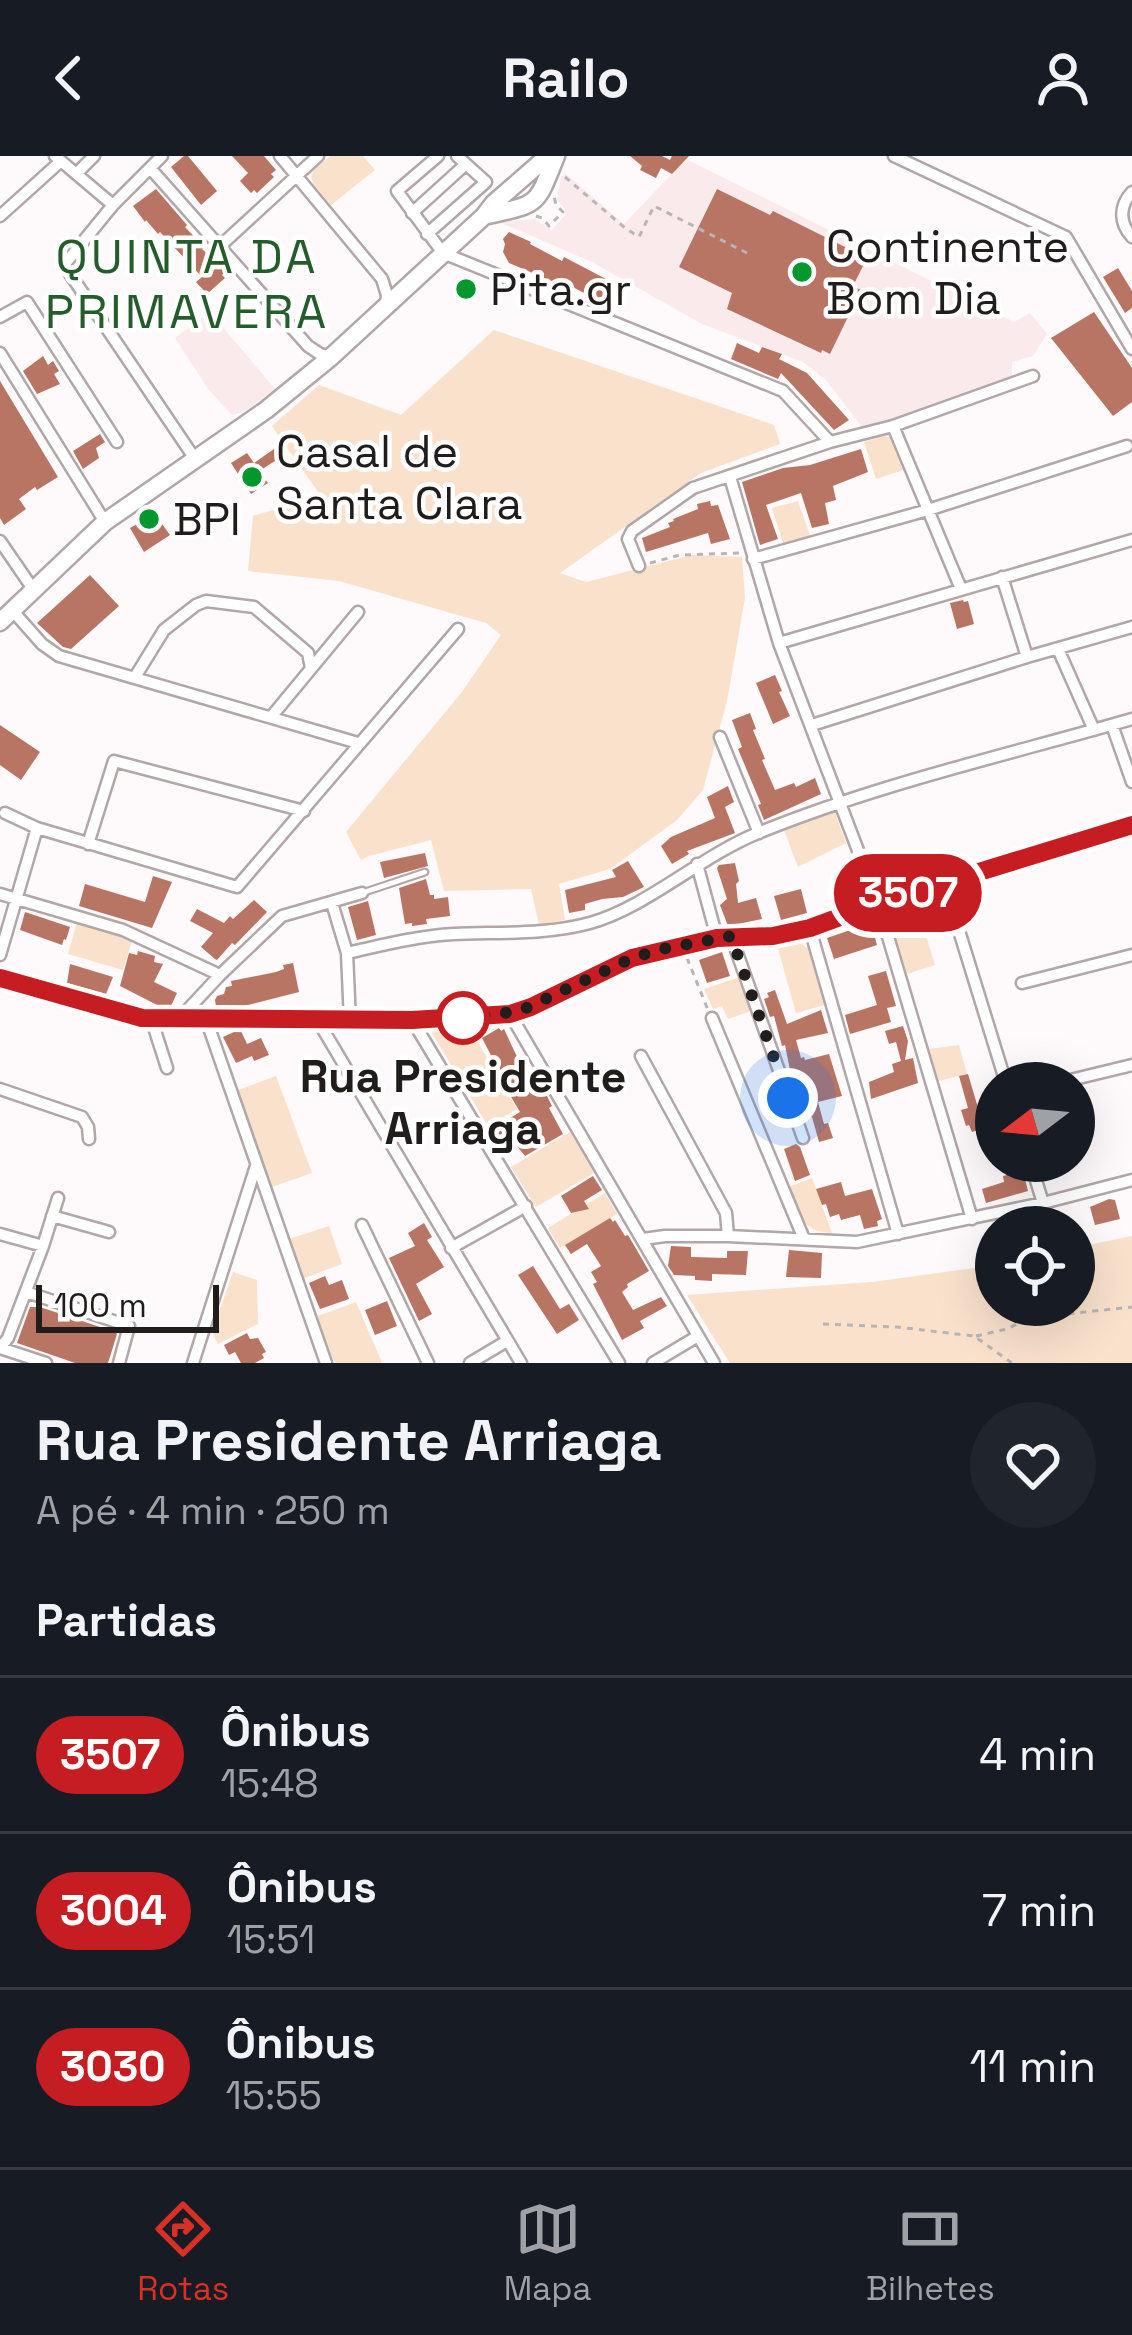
<!DOCTYPE html>
<html lang="pt">
<meta charset="utf-8">
<style>
:root{--surface:#171b24;--page:#20242c;--text:#f1f3f6;--muted:#9ea1a6;--line:#363941;--accent:#d93025}
body{margin:0;font-family:"Space Grotesk",sans-serif;background:var(--page);color:var(--text);height:100vh;display:flex;flex-direction:column;font-size:45px;white-space:nowrap}
*{box-sizing:border-box;margin:0}
p{font-size:39px;color:var(--muted)}
.icon{flex:none;width:66px;height:66px;fill:none;stroke:currentColor;stroke-width:2;stroke-linecap:round;stroke-linejoin:round}
.map{position:relative;height:1207px;overflow:hidden}
.details{display:flex;flex-direction:column;background:var(--surface);flex:1}
.details>*{flex:none}
.badge{padding:0 24px;border-radius:39px;font-size:42px;line-height:78px}
.needle{width:78px;rotate:254deg}
.buttons{position:absolute;left:975px;top:906px;display:grid;gap:24px}
.buttons a{display:grid;place-items:center;width:120px;height:120px;border-radius:50%;background:var(--surface);box-shadow:0 12px 48px #0002;font-size:60px}
.scale{position:absolute;left:36px;bottom:30px;width:183px;box-sizing:border-box;padding-left:12px;border:6px solid #211d1d;border-top:0;font-size:33px;line-height:42px;white-space:nowrap;color:#211d1d;-webkit-text-stroke:9px #fff;paint-order:stroke}
.you{position:absolute;width:60px;height:60px;margin:-30px;border:9px solid #fff;border-radius:50%;background:#1a73e8;box-shadow:0 0 0 18px #1a73e833}
.map>.badge{position:absolute;translate:-50% -50%;box-shadow:0 0 0 6px #fff}
h2{padding:0 36px;font-size:45px;line-height:108px}
.round{display:grid;place-items:center;flex:none;width:126px;height:126px;border-radius:63px;background:var(--page)}
.summary{display:flex;align-items:center;justify-content:space-between;height:204px;padding:0 36px}
h1{font-size:57px;font-weight:700;line-height:90px}
ul{padding:0;list-style:none}
li{display:flex;align-items:center;gap:36px;height:156px;padding:0 36px;border-top:3px solid var(--line)}
li div{flex:1}
li b{display:block;font-size:45px}
li em{font-style:normal}
li .badge{min-width:132px;font-weight:700;text-align:center}
header{display:flex;justify-content:space-between;align-items:center;height:156px;padding:0 36px;background:var(--surface);font-size:54px;font-weight:700}
.tab-bar{display:flex;justify-content:space-around;align-items:center;height:168px;border-top:3px solid var(--line);background:var(--surface);font-size:33px;color:var(--muted)}
.tab-bar a{display:grid;justify-items:center;gap:6px}
.tab-bar .current{color:var(--accent)}
.map>svg:first-child{display:block}
.built{fill:#faeaec}
.green{fill:#f9e1cc}
.building{fill:#b87564}
.lines{fill:none;stroke-linecap:round;stroke-linejoin:round}
.lane-casing{stroke:#b1a6a8;stroke-width:9}
.street-casing{stroke:#b1a6a8;stroke-width:15}
.secondary-casing{stroke:#b1a6a8;stroke-width:20}
.primary-casing{stroke:#b1a6a8;stroke-width:21}
.path{stroke:#b9b4b5;stroke-width:3;stroke-dasharray:6 6;stroke-linecap:butt}
.lane{stroke:#fff;stroke-width:4.5}
.street{stroke:#fff;stroke-width:10}
.secondary{stroke:#fff;stroke-width:15}
.primary{stroke:#fff;stroke-width:16}
.line-casing{stroke:#fff;stroke-width:27}
.line{stroke:#c61d23;stroke-width:18}
.walk{stroke:#211d1d;stroke-width:12;stroke-dasharray:0 21.6}
.poi-dot{fill:#03972e;stroke:#fff;stroke-width:4.5}
.stop-dot{fill:#fff;stroke:#c61d23;stroke-width:6}
.labels{text-anchor:middle;dominant-baseline:central;stroke-width:9;stroke-linejoin:round;paint-order:stroke}
.poi-label{font-size:45px;fill:#211d1d;stroke:#fff;text-anchor:start}
.stop-label{font-size:45px;font-weight:bold;fill:#211d1d;stroke:#fff}
.neighbourhood-label{font-size:48px;letter-spacing:3px;fill:#245d2b;stroke:#fff}
</style>
<header><svg class="icon" aria-label="back" viewBox="0 0 24 24"><path d="M15 5l-7 7 7 7"/></svg>Railo<svg class="icon" aria-label="person" viewBox="0 0 24 24"><circle cx="12" cy="8" r="4"/><path d="M4 21q1-7 8-7t8 7"/></svg></header>
<div class="map">
<svg width="1132" height="1207" viewBox="0 0 1132 1207">
<rect width="100%" height="100%" fill="#fef9fa"/>
<path class="built" d="M686 3 1014 166 1030 157 1047 178 1033 200 1012 206V223L1002 231 862 271 826 224 803 206 702 168 592 106 499 66 535 63 552 74 565 59V53L557 43 561 21 565 17 624 68Z
M210 156 275 233 243 256 232 259 208 233 175 182Z"/>
<path class="green" d="M330 0H363L375 14 331 49 314 29 311 21 314 14Z
M494 174 774 269 780 288 701 317 560 417 586 426 692 399 742 401 745 442 727 545 703 634 677 664 610 713 559 728 565 764 539 769 531 733 444 735 431 684 369 700 361 704 346 676 462 536 501 479 486 467 339 425 248 415 253 360 321 340 272 270 319 229 401 259Z
M884 280 889 281 903 314 876 323 864 286Z
M798 345 810 380 783 387 772 352Z
M828 654 835 657 846 687 798 711 784 674Z
M915 744 935 809 907 818 890 761 895 752Z
M77 766 132 785 123 814 68 798Z
M800 787 808 793 825 849 796 857 777 789Z
M740 821 754 854 728 863 722 850 713 853 704 833Z
M469 871 517 953 488 970 432 877 434 874Z
M959 889 967 918 939 925 929 893Z
M276 920 312 1017 272 1031 236 935Z
M570 976 594 1017 536 1051 511 1011Z
M812 1022 832 1077C800 1076 801 1058 789 1031Z
M605 1037 617 1058 560 1092 548 1072Z
M329 1070 342 1108 302 1123 289 1083Z
M1132 1080V1207H730L687 1139 872 1126 996 1109V1149H1074V1092Z
M233 1116 257 1124 258 1168 218 1188 212 1176Z
M356 1146 382 1207H335L315 1161Z"/>
<path class="building" d="M184 0H188L217 35 201 49 171 11Z
M232 0H264L276 14 271 18 274 21 257 37 254 34 251 37 240 25 248 17Z
M630 0H662L670 4 672 0H689L672 18 661 12 656 22 640 14 642 10Z
M156 33 187 69 185 71 204 91 202 93 226 115 222 119 225 122 207 138 196 126 202 121 160 76 158 78 146 64 145 66 133 50Z
M717 33 770 59 773 55 867 102 853 130 861 134 830 198 822 194 821 197 727 153 732 137 679 111Z
M509 76 531 86 530 88 562 105 564 101 625 133 614 153 569 129 568 132 509 107 503 96 505 88 503 83Z
M1118 112 1132 135V152L1125 157 1103 121Z
M1094 156 1132 212V246L1113 260 1051 182Z
M737 187 759 197 762 191 782 198 779 203 807 217 849 264 834 274 781 217 778 223 731 203Z
M43 200 48 209 53 205 59 215 54 218 60 228 37 238 23 215Z
M0 225 58 321 37 334 35 331 19 343 26 353 4 369 0 362Z
M100 278 105 286 96 292 99 302 83 313 73 295Z
M274 293 280 302 259 315 268 327 251 338 231 307 247 297 254 307Z
M861 293 868 316 833 330 836 344 825 347 829 368 812 372 801 337 766 349 778 383 760 389 742 326 783 312 810 309Z
M710 345 711 350 718 349 730 383 711 388 708 377 646 396 642 382 670 371 668 367 674 365 673 363 698 353 697 348Z
M155 358 170 379 144 396 130 372Z
M90 419 119 450 71 493 63 491 37 467Z
M963 444 964 446 968 445 974 468 957 473 950 447Z
M775 519 782 535 779 536 790 560 773 568 756 527Z
M750 557 756 573 753 574 765 603 762 604 775 634 794 627 796 631 815 622 821 638 764 664 758 649 761 648 738 593 742 591 732 564Z
M0 569 40 596 21 624 0 609Z
M728 630 734 646 725 651 735 677 687 695 689 698 672 708 661 690 671 681 715 662 707 641Z
M425 697 428 710 384 722 380 706Z
M628 705 644 731 623 741 602 743 585 748V754L569 757 565 734 616 721 612 714Z
M735 707 739 725 736 728 738 747 756 742 762 763 728 770 720 749 727 743 717 712 719 709Z
M153 720 172 726 152 772 79 750 85 728 145 746Z
M426 723 430 739H434V743L448 741 450 760 426 763 427 768 412 770V767L405 768 399 732Z
M801 733 807 757 781 764 774 740Z
M254 744 267 756 235 789 232 787 217 804 215 803 201 791 213 777 190 765 197 753 224 767 230 760 233 763Z
M368 745 376 779 357 784 348 751Z
M25 756 70 771 66 784 64 783 62 789 20 774Z
M871 767 877 789 834 803 827 782Z
M138 795 155 800 154 806 163 808 154 826 177 837 171 850H159L120 830 129 797 137 799Z
M722 796 730 820 707 827 699 804Z
M293 807 299 836 240 851 216 850 215 844 217 840 224 838 226 831 232 830 231 825 276 816 284 813 283 809Z
M70 808 113 821 106 838 67 827Z
M886 815 896 850 887 852 891 866 850 878 845 859 877 849 868 820Z
M775 834 787 868 821 854 828 877 796 884 801 902 804 901 805 904 829 898 842 940 818 946 824 968 828 967 833 982 819 986 812 961 806 962 791 919 785 889 782 890 774 860 770 861 764 843 769 841 767 837Z
M903 870 908 885 905 904 913 902 918 927 871 943 869 926 894 916 892 908 901 905 896 886 889 888 885 875Z
M499 872 501 875 504 873 518 903 522 902 543 938 545 936 552 950 549 952 563 978 525 1000 508 979 501 984 496 975 502 967 520 956 491 907 494 905 482 882Z
M236 875H241L247 888 261 882 269 899 254 905 252 900 236 907 223 881Z
M968 918 984 972 972 976 969 969 966 970 961 954 968 952 959 920Z
M796 988 800 991 810 1019 795 1025 784 993Z
M1023 1015 1028 1035 986 1047 982 1033 1004 1026 1003 1020Z
M593 1020 602 1034 584 1045 589 1053 571 1057 561 1040Z
M841 1026 845 1040 872 1033 882 1063 877 1065 878 1070 864 1073 860 1059 841 1064 839 1058 830 1061 826 1048 822 1049 816 1033Z
M1109 1043 1115 1044 1120 1063 1095 1069 1090 1051Z
M610 1062 613 1066 615 1064 625 1080 628 1079 649 1115 627 1128 628 1131 622 1136 633 1154 661 1141 667 1150 640 1165 644 1172 622 1184 593 1128 597 1126 591 1116 601 1110 587 1088 571 1098 565 1089Z
M424 1067 432 1081 427 1084 444 1111 416 1128 432 1158 419 1165 389 1102 415 1090 408 1077Z
M671 1090 691 1091V1101L727 1102V1095H748L746 1119 712 1118V1125L695 1124V1120L674 1119 668 1110Z
M789 1094 822 1097 821 1122 786 1121Z
M533 1110 560 1153 569 1148 579 1164 557 1178 518 1119Z
M325 1120 329 1129 342 1124 349 1143 320 1153 309 1127Z
M387 1145 397 1170 375 1179 365 1154Z
M30 1151H40L115 1176 117 1178 108 1207H75L17 1187Z
M247 1177 250 1183 258 1182 266 1196 262 1198 264 1202 255 1207H241L235 1196 229 1199 224 1189Z"/>
<g class="lines">
<g class="lane-casing">
<path id="lane" d="M362 737 425 716"/>
</g>
<g class="street-casing">
<path id="street" d="M55 0 113 49
M162 0 113 49 64 109 195 303
M280 0 382 123 387 139 386 149
M438 0 397 35 443 97 783 235 830 286
M894 0 1066 81 1132 193
M150 12 308 190 320 198 331 201
M76 18 94 0
M1132 36C1119 50 1119 67 1132 81
M412 57 466 8
M0 60 61 5
M427 78 486 26 457 0
M218 92 318 0
M0 161 27 146 117 286
M0 197 105 366
M893 270 961 433
M730 321 779 487 878 747 972 1063
M0 385 33 433
M753 403 928 354 1127 290
M639 410 628 383 632 375 693 332 830 286 893 270 1033 220
M1002 421 1027 501
M12 454 42 488 59 500 358 587
M779 487 1132 384
M1058 493 1094 574
M135 521 164 474 196 449 206 445 254 451 308 497 311 512
M271 561 358 456
M812 569 1027 501 1132 471
M1112 569 1132 626
M720 581 759 677
M5 657 37 672
M88 688 114 605 304 655
M697 708 717 782
M944 726 1006 927
M0 738 123 774 220 819
M332 747 347 797 350 865
M810 773 898 1078
M731 780 803 982
M347 797C382 789 417 780 454 778 499 776 546 779 590 767 647 751 701 700 758 677 878 628 1007 599 1132 563
M0 799 37 672 237 731 458 473
M1022 827 1132 799
M510 858 714 1207
M151 862 167 912
M180 862 220 819 282 760 362 737
M712 862 804 1083
M206 863 326 1207
M412 864 619 1207
M318 865 521 1207
M641 900 726 1057 728 1080
M1058 927 1132 909
M0 933 82 961 88 971 89 983
M1030 1005 1043 1047
M52 1060 109 1076
M362 1069 428 1207
M0 1078 43 1090
M643 1083 665 1080H728L857 1086 1043 1047 1132 1024
M451 1092 526 1050
M26 1136 129 1170 119 1207
M0 1192 8 1182 43 1090 58 1042
M0 1192 46 1207
M193 1207 256 1010
M470 1207 507 1185
M653 1207 698 1180"/>
</g>
<g class="secondary-casing">
<path id="secondary" d="M0 822 151 862 412 864 510 858 531 851 631 802 717 782 773 780 810 773 878 747 1132 669"/>
</g>
<g class="primary-casing">
<path id="primary" d="M484 60C539 47 535 53 556 0
M0 466 105 366 266 254 331 201 484 60 494 47 548 0"/>
</g>
<path class="path" d="M565 21 625 72 639 81 654 50 751 99
M536 60 542 62 549 70 563 56 556 49 554 40
M650 407 680 399 741 397
M687 802 708 854
M823 1168 897 1171 974 1180 1012 1207
M976 1180 1007 1173 1029 1162 1132 1151"/>
<use href="#lane" class="lane"/>
<use href="#street" class="street"/>
<use href="#secondary" class="secondary"/>
<use href="#primary" class="primary"/>
</g>
<g class="lines">
<g class="line-casing">
<path id="line" d="M0 822 142 862 412 864 510 858 531 851 632 802 717 782 773 780 810 772 878 747 1132 669"/>
</g>
<use href="#line" class="line"/>
<path class="walk" d="M463 862 520 855 632 802 662 793 731 780 788 942"/>
</g>
<g class="poi-dot">
<circle cx="802" cy="116" r="12"/>
<circle cx="466" cy="133" r="12"/>
<circle cx="252" cy="321" r="12"/>
<circle cx="149" cy="363" r="12"/>
</g>
<circle class="stop-dot" cx="463" cy="862" r="24"/>
<g class="labels">
<g class="poi-label">
<text x="826" y="90">Continente<tspan x="826" dy="52">Bom Dia</tspan></text>
<text x="490" y="133">Pita.gr</text>
<text x="276" y="295">Casal de<tspan x="276" dy="52">Santa Clara</tspan></text>
<text x="173" y="363">BPI</text>
</g>
<g class="stop-label">
<text x="463" y="920">Rua Presidente<tspan x="463" dy="52">Arriaga</tspan></text>
</g>
<g class="neighbourhood-label">
<text x="187" y="100">QUINTA DA<tspan x="187" dy="55">PRIMAVERA</tspan></text>
</g>
</g>
</svg>
<div class="buttons">
<a><svg class="needle" viewBox="-14 -14 28 28"><path d="M0-13l5 13h-10z" fill="#e53935"/><path d="M0 13l5-13h-10z" fill="#9ea1a6"/></svg></a>
<a><svg class="icon" aria-label="locate" viewBox="0 0 24 24"><circle cx="12" cy="12" r="6"/><path d="M12 2v4M12 18v4M2 12h4M18 12h4"/></svg></a>
</div>
<div class="scale">100 m</div>
<div class="you" style="left:788px;top:942px"></div>
<b class="badge" style="left:908px;top:737px;background:#c61d23;color:#fff">3507</b>
</div>
<section class="details">
<div class="summary"><div><h1>Rua Presidente Arriaga</h1><p>A pé · 4 min · 250 m</p></div><a class="round"><svg class="icon" aria-label="heart" viewBox="0 0 24 24"><path d="M12 20l-8-8c-3-5 5-10 8-4 3-6 11-1 8 4z"/></svg></a></div>
<h2>Partidas</h2>
<ul>
<li><span class="badge" style="background:#c61d23;color:#fff">3507</span><div><b>Ônibus</b><p>15:48</p></div><em>4 min</em></li>
<li><span class="badge" style="background:#c61d23;color:#fff">3004</span><div><b>Ônibus</b><p>15:51</p></div><em>7 min</em></li>
<li><span class="badge" style="background:#c61d23;color:#fff">3030</span><div><b>Ônibus</b><p>15:55</p></div><em>11 min</em></li>
</ul>
</section>
<nav class="tab-bar">
<a class="current"><svg class="icon" aria-label="directions" viewBox="0 0 24 24"><path d="M12 3l9 9-9 9-9-9zM9 14v-3h6M13 9l2 2-2 2"/></svg>Rotas</a>
<a><svg class="icon" aria-label="map" viewBox="0 0 24 24"><path d="M3 6l6-2 6 2 6-2v14l-6 2-6-2-6 2zM9 4v14M15 6v14"/></svg>Mapa</a>
<a><svg class="icon" aria-label="tickets" viewBox="0 0 24 24"><path d="M3 7h18v10H3zM15 7v10"/></svg>Bilhetes</a>
</nav>
